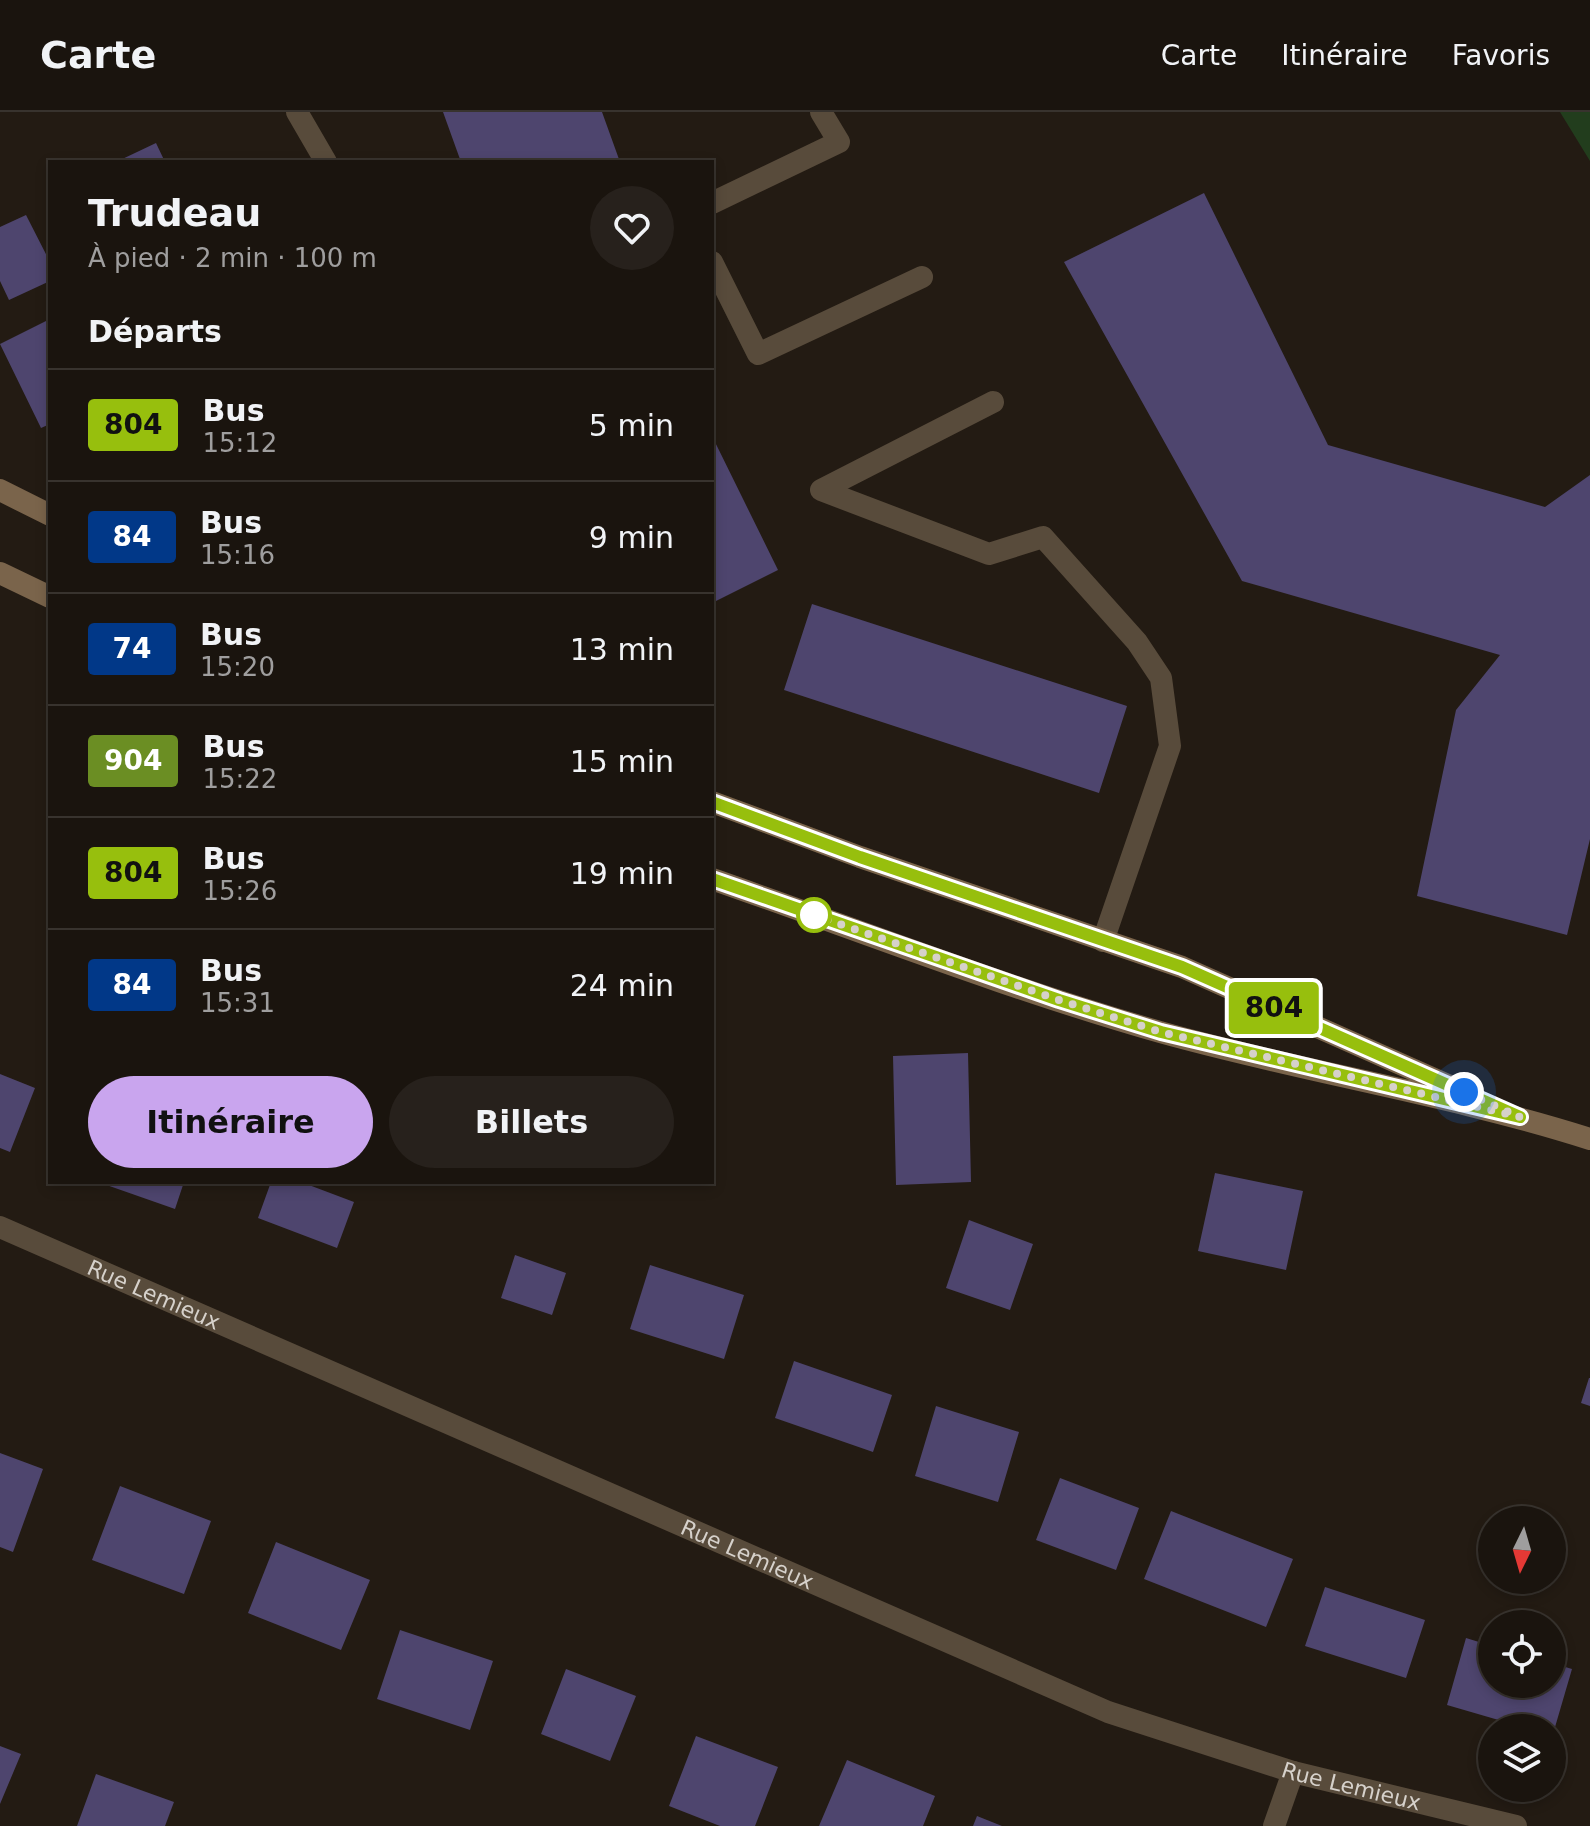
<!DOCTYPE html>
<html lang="fr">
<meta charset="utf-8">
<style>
:root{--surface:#1a140e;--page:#27211c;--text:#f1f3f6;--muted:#9f9e9e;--line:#38332e;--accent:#c9a5ee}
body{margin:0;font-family:"DejaVu Sans",sans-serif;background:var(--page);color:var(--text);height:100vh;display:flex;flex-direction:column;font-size:30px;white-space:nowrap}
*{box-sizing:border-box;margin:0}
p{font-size:26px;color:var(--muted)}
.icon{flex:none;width:44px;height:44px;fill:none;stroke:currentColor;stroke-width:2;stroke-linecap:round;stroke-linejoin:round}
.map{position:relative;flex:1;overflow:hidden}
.side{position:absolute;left:48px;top:48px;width:666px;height:1024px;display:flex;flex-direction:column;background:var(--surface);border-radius:0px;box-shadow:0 4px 12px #0003,0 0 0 2px var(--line)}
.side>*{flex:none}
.badge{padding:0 16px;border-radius:6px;font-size:28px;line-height:52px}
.needle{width:52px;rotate:185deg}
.fabs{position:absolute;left:1478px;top:1394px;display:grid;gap:16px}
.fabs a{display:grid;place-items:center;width:88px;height:88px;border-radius:50%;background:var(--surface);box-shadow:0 4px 12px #0003,0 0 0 2px var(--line);font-size:40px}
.you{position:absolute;width:40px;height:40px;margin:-20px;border:6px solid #fff;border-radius:50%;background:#1a73e8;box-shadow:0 0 0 12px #1a73e833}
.map>.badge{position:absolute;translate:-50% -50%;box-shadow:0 0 0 4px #fff}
h2{padding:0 40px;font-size:30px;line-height:72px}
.round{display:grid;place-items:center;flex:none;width:84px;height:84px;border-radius:42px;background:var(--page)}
.summary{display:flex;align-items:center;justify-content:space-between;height:136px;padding:0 40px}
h1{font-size:38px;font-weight:800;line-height:60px}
.button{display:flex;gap:16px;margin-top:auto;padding:16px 40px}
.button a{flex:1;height:92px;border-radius:48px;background:var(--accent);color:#111;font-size:32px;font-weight:800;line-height:92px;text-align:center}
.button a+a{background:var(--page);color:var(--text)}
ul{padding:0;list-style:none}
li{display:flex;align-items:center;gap:24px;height:112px;padding:0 40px;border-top:2px solid var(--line)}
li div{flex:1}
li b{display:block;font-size:30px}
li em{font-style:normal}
li .badge{min-width:88px;font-weight:700;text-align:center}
header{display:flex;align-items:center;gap:48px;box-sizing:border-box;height:112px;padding:0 40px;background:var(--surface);border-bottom:2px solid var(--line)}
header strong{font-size:38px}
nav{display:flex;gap:44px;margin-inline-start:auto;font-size:28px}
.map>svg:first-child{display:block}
.green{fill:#223d1d}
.building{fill:#4e456e}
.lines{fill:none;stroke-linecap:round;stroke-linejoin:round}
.service{stroke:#584b3b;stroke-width:22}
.minor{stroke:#584b3b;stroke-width:22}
.secondary{stroke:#7a644b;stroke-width:22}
.line-casing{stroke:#fff;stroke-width:18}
.line{stroke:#97bf0d;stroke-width:12}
.walk{stroke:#d6d1cb;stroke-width:8;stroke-dasharray:0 14.4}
.stop-dot{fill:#fff;stroke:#97bf0d;stroke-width:4}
.labels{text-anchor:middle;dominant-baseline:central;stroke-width:8;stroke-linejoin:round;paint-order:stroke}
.street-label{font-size:22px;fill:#d6d1cb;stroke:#19120a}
</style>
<header>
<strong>Carte</strong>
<nav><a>Carte</a><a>Itinéraire</a><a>Favoris</a></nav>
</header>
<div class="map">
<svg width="1590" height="1714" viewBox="0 0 1590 1714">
<rect width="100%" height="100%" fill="#231b13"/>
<path class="green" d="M1560 0H1590V49Z"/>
<path class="building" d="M443 0H602L620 50H461Z
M156 31 165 50H116Z
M1204 81 1328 333 1545 395 1590 363V727L1567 823 1417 784 1456 598 1500 543 1242 469 1064 150Z
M26 103 50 150V169L9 188 0 169V115Z
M50 207V312L41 316 0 232Z
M712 324 778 458 712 491Z
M812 492 1127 594 1099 681 784 578Z
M968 941 971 1070 896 1073 893 944Z
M0 962 35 976 10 1040 0 1036Z
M1215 1061 1303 1079 1286 1158 1198 1139Z
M98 1070H184L175 1097Z
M271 1070H301L354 1090 337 1136 258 1106Z
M969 1108 1033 1132 1010 1198 946 1176Z
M515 1143 566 1161 552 1203 501 1186Z
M650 1153 744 1183 724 1247 630 1217Z
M794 1249 892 1283 873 1340 775 1306Z
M1589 1266H1590V1294L1581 1291Z
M936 1294 1019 1320 998 1390 915 1364Z
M0 1341 43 1357 13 1440 0 1435Z
M1060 1366 1139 1396 1116 1458 1036 1428Z
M120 1374 211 1409 184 1482 92 1448Z
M1171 1399 1293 1447 1266 1515 1144 1467Z
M276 1430 370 1468 341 1538 248 1501Z
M1325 1475 1425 1508 1406 1566 1305 1534Z
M400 1518 493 1549 470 1618 377 1587Z
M1466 1526 1492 1534V1572H1552V1551L1572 1557 1553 1622 1552 1616H1526L1447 1593Z
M566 1557 636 1584 610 1649 541 1622Z
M696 1624 778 1655 755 1714H720L669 1694Z
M0 1634 21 1642 0 1692Z
M847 1648 935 1684 923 1714H819Z
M96 1662 174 1690 165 1714H77Z
M977 1704 1002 1714H973Z"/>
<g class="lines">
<path class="service" d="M712 91 839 30 821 0
M712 150 758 242 922 165
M993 290 821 378 989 442 1043 425 1137 530 1161 566 1170 634 1103 829"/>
<g class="minor">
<path d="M297 0 326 50"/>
<path id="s1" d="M0 1115 1108 1600 1293 1660 1516 1714"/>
<path d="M1274 1714 1293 1660"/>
</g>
<path class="secondary" d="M0 378 50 403
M0 461 50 485
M712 690 860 745 1182 855 1468 982
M712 767C861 819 1009 877 1160 920 1302 960 1449 982 1590 1027"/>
</g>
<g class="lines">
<g class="line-casing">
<path id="line" d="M712 690 860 745 1182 855 1520 1005 1161 920 1059 888 712 767"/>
</g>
<use href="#line" class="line"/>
<path class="walk" d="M814 803 1059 888 1161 920 1520 1005 1464 980"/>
</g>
<circle class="stop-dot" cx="814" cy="803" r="16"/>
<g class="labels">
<g class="street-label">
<text stroke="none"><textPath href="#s1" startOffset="168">Rue Lemieux</textPath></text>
<text stroke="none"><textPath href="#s1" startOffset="816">Rue Lemieux</textPath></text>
<text stroke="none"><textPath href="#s1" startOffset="1464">Rue Lemieux</textPath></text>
</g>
</g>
</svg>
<div class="fabs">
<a><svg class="needle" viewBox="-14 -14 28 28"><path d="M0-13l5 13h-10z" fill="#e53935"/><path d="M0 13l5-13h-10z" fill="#9f9e9e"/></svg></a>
<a><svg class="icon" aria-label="locate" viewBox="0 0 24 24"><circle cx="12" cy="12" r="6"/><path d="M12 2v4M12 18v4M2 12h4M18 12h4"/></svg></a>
<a><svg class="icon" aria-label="layers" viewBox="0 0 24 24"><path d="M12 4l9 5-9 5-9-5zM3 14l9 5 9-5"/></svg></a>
</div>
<div class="you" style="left:1464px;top:980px"></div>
<b class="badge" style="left:1274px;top:896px;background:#97bf0d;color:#111">804</b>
<section class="side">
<div class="summary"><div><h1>Trudeau</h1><p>À pied · 2 min · 100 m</p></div><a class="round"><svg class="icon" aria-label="heart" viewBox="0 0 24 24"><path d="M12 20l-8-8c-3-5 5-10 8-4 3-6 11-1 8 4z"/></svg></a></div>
<h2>Départs</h2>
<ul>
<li><span class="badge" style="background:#97bf0d;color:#111">804</span><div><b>Bus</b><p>15:12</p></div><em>5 min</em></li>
<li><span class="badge" style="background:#013888;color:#fff">84</span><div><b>Bus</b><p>15:16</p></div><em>9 min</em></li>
<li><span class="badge" style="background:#013888;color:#fff">74</span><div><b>Bus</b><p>15:20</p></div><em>13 min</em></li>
<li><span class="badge" style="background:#6b8e23;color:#fff">904</span><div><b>Bus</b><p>15:22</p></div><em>15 min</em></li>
<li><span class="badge" style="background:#97bf0d;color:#111">804</span><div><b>Bus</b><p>15:26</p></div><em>19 min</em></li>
<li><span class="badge" style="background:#013888;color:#fff">84</span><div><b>Bus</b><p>15:31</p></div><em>24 min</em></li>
</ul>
<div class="button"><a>Itinéraire</a><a>Billets</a></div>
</section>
</div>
